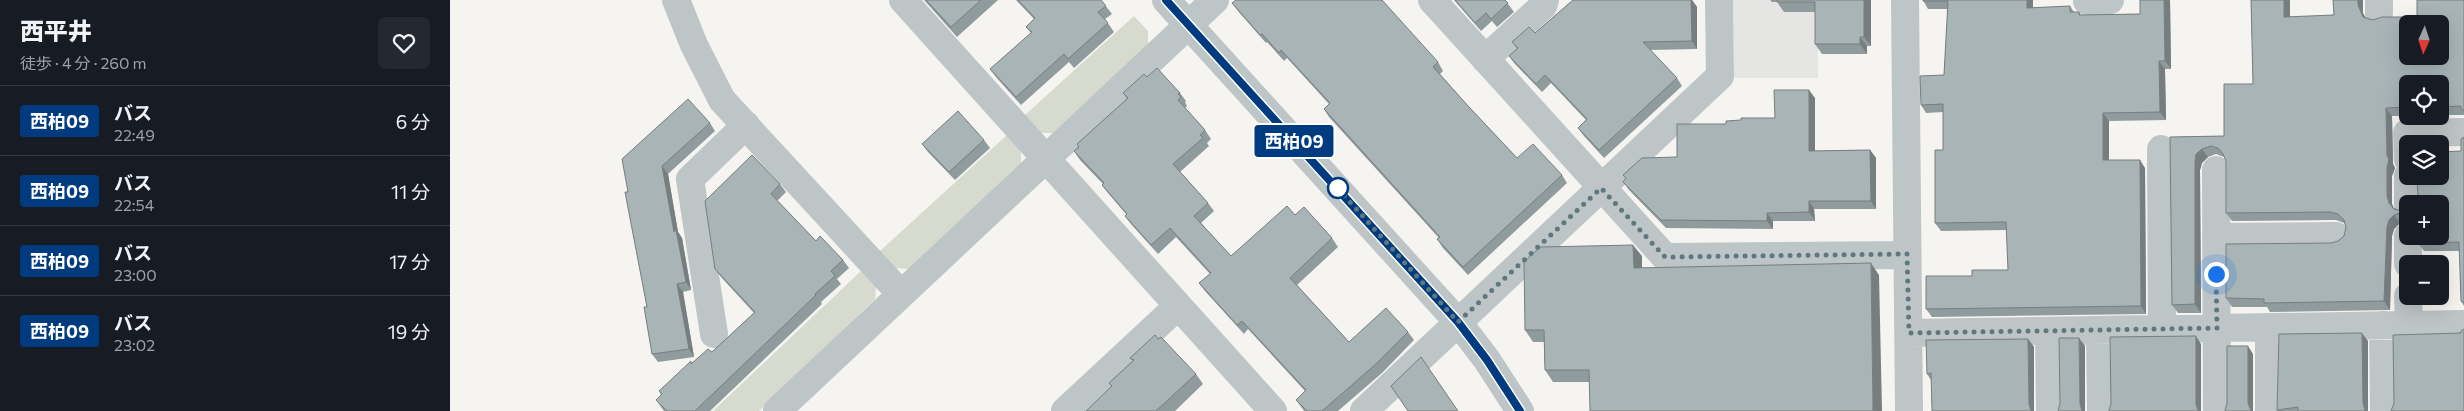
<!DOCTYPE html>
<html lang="ja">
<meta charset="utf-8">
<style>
:root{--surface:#171b24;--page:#242831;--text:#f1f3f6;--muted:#9ea1a6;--line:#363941}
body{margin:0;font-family:Commissioner,"Noto Sans JP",sans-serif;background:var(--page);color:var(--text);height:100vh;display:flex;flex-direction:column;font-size:19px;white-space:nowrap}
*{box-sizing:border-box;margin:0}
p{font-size:16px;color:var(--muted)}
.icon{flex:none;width:28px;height:28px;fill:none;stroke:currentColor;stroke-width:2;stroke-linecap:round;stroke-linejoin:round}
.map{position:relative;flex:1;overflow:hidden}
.sheet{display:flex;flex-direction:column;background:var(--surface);width:450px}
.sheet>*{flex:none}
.badge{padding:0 10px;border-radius:4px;font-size:18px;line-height:32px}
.needle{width:32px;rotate:183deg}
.tools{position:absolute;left:1949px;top:15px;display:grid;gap:10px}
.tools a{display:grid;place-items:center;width:50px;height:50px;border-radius:8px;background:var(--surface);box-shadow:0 5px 20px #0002;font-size:25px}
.you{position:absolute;width:25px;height:25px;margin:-12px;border:4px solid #fff;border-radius:50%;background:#1a73e8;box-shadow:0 0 0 8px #1a73e833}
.map>.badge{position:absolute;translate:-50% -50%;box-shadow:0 0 0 2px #fff}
.round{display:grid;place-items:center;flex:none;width:52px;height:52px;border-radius:8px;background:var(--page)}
.head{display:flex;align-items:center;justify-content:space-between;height:85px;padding:0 20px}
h1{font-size:24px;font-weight:800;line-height:38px}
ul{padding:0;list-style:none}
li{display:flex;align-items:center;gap:15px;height:70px;padding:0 20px;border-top:1px solid var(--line)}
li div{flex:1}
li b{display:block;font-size:19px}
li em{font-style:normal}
li .badge{min-width:55px;font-weight:700;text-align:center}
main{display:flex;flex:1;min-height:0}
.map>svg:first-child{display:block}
.built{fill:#e5e5e4}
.green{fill:#d6dacf}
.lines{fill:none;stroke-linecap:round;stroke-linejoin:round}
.minor{stroke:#bec5c7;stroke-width:28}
.wall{fill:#909b9d}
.shaded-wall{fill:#767e7f}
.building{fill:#a8b4b6;stroke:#767e7f;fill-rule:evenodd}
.line-casing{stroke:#fff;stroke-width:11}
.line{stroke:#003b80;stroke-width:8}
.walk{stroke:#5d787e;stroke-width:5;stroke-dasharray:0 9}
.stop-dot{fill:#fff;stroke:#003b80;stroke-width:2.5}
</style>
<main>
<section class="sheet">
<div class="head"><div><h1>西平井</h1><p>徒歩 · 4 分 · 260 m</p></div><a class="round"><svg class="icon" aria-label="heart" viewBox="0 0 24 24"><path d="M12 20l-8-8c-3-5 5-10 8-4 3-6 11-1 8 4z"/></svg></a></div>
<ul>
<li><span class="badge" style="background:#003b80;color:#fff">西柏09</span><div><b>バス</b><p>22:49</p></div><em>6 分</em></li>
<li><span class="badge" style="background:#003b80;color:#fff">西柏09</span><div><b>バス</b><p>22:54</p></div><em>11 分</em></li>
<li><span class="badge" style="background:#003b80;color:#fff">西柏09</span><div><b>バス</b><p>23:00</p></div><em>17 分</em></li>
<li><span class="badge" style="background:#003b80;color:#fff">西柏09</span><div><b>バス</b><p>23:02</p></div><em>19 分</em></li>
</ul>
</section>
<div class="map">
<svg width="2014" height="411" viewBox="0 0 2014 411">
<rect width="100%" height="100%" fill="#f5f4f0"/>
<path class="built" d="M1283 0H1368V78H1284Z"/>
<path class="green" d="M684 16 698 31V47L604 133H590L575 115Z
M557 135 571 151V165L460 269 445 268 430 251Z
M411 271 426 287 425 299 309 411H263Z"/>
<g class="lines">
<path class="minor" d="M226 0 244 45 272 100 451 294
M453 0 823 411
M716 0 1008 322 1037 360 1070 411
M982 0 1215 257 1457 255
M1455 0 1459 411
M1637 1 1660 0
M1929 13V0
M1035 59 1093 6 1095 0
M1711 149 1712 329
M1958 159 1957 133 2014 132
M1766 170 1767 411
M1958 176V204
M1958 236V264
M1766 237 1886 236
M1958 296 1959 325
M1933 325 1934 411
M1819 327V411
M1650 330 1651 411
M1599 331 1600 411
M1459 333 2014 324
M264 334 240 179 296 125
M327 411 765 0
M615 411 728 306
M914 411 1270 76 1269 0"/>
</g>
<path class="wall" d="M474 0H548L507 37Z
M566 0H651L662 14 655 19 664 32 624 68 619 62 571 105 546 77 540 69 581 33 576 27 584 19Z
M1004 0H1055L1064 12 1047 27 1042 21 1031 31Z
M1123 0H1242L1247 7V49L1200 50 1227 78 1232 86 1154 158 1134 136 1128 128 1136 120 1101 83 1092 92 1065 64 1059 56 1067 49 1062 42 1085 33Z
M1320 0H1421V46H1417V54H1372L1365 44V12H1334L1327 2H1322Z
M1473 0H1583V8L1620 6 1624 12H1629L1631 15 1690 14V0H1720L1721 69H1715L1716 120 1659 121V160L1695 168 1696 314 1482 317 1476 309 1522 276 1558 270 1557 230 1491 231 1485 223 1493 150V112L1476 113 1471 105 1494 75 1498 9H1478Z
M1801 0H1840V17L1884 15 1883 0H1913V13L1916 18 1923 20 1967 17 2014 0V115H1990V84H1958V116H1942L1943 164 1945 168 1942 176V204L1944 208 1952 211 1958 210V221L1950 223 1944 229 1942 236 1940 310 1820 312 1817 307H1782L1776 298 1881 243 1888 241 1894 236 1896 227 1894 223 1886 220 1782 221 1776 213V161L1774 157 1766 154 1758 157 1752 163 1750 170 1751 313H1728L1722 305 1720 137 1774 136 1803 84Z
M782 3 988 62 993 71 990 74 1019 107 1067 158 1112 175 1117 183 1018 275 993 248 987 239 989 238 879 117 874 109 879 104 837 58 834 61 817 42 816 43 788 11Z
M697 77 730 93 736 101 735 102 737 106 735 108 755 130 761 139 757 143 759 146 730 172 758 203 764 211 751 223 781 256 845 215 882 238 888 247 847 285 899 342 958 332 964 340 932 373 888 411H854L852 408 846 400 855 391 798 329 794 334 755 291 749 283 760 274 726 237 708 254 681 224 675 216 676 214 658 193 652 185 653 184 630 160 624 151 677 99 673 93Z
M1365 98V151L1420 150 1426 158V209H1364L1365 221H1323V229L1216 228 1179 190 1173 182 1176 179 1173 175 1227 157 1276 124 1291 120 1325 118Z
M260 123 265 131 218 174 228 232 232 238 241 290 233 292 244 357 208 362 202 354 197 307 178 192Z
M2014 137V306L2011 301 2010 251H1974L1968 243 2011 151Z
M534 140 540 148 505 180 478 152 472 144Z
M302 155 330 184 336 192 327 201 366 241 393 260 399 268 387 279 391 284 371 302 372 304 260 411H214L206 400 211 395 209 391 242 363 262 352 304 313 271 277 265 269Z
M1192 256V268L1429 275 1140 382H1103L1095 370 1094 342H1083L1075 330Z
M1578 339 1584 347 1481 380 1477 374Z
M1918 341V411H1828L1827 410Z
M680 358 746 374 753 384 725 411H636L662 387 659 383 683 361Z"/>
<path class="shaded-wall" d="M1241 0H1242L1247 7V49L1242 41Z
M1414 0H1421V46L1414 37Z
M1577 0H1583V16L1577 8Z
M1714 0H1720L1721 69 1715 61Z
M1834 0H1840V25L1834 17Z
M1908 0H1913V13L1919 25 1913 17 1908 5Z
M1410 37 1417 46V54L1410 44Z
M1709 61 1715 69 1716 120 1710 112Z
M1359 90 1365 98V159L1359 151Z
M1936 108 1942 116 1943 164 1945 168 1942 176V204L1944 211 1939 203 1937 196Z
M1653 113 1659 121V168L1653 160Z
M1752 149 1758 157 1752 163 1750 170 1751 313 1745 304V162L1746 154Z
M1420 150 1426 158V209L1421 201Z
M1690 160 1695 168 1696 314 1691 306Z
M212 166 218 174 228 232 232 238 241 290 236 282 224 232Z
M1359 201 1364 209 1365 221 1359 212Z
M1317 213 1323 221V229L1317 221Z
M1944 215 1950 223 1944 229 1942 236 1940 310 1934 301 1937 227 1939 220Z
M1183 245 1192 256V280L1184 268Z
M1421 263 1429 275 1432 411H1423Z
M227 284 233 292 244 357 239 349Z
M1912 333 1918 341V411H1915L1913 403Z
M1746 336 1751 344V411H1748L1746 404Z
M1629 338 1635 346V411H1632L1630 404Z
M1578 339 1584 347V411H1581L1579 404Z
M1798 346 1803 354V411H1801L1798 403Z"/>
<path class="building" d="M476 0H531L501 27Z
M568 0H651L656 6 648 12 658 23 618 59 614 54 566 97 540 69 582 32 576 27 585 18Z
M786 0H932L988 62 983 67 1019 107 1067 158 1083 144 1112 175 1013 267 987 239 990 237 874 109 880 103 831 50 829 53 812 34 810 35 782 3Z
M1005 0H1055L1058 3 1041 19 1036 13 1025 23Z
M1123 0H1241L1242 41 1193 42 1227 78 1149 150 1128 128 1137 119 1095 75 1086 84 1059 56 1068 48 1062 42 1079 27 1085 33Z
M1327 0H1414V37H1410V44H1365V2H1327Z
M1473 0H1577V8L1620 6V12H1629V15L1690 14V0H1714L1715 61H1709L1710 112 1653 113V160H1690L1691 306 1476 309V276H1522V270H1558L1556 222 1485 223V150H1493V104L1471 105 1470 76 1494 75 1498 1H1473Z
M1801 0H1834V17L1884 15 1883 0H1908V5L1913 17 1923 20 1932 17H1967V0H2014V111L2011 109V106L1990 107V84H1958V107L1936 108 1937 156 1939 159 1937 168V196L1939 203 1944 209 1952 211 1958 210V214L1953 212 1944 215 1939 220 1937 227 1934 301 1814 303V299L1776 298V244L1881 243 1888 241 1894 236 1896 227 1894 220 1888 214 1880 212 1776 213V161L1773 154 1768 148 1761 146 1752 149 1746 154 1745 162V304L1722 305 1720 137 1774 136V84H1803ZM1958 24H1990V56H1958Z
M707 68 730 93 728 94 731 97 728 100 755 130 750 135 753 138 723 164 758 203 744 216 781 256 837 206 845 215 854 207 882 238 840 278 899 342 936 308 958 332 926 364 872 411H857L846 400 856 390 792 321 787 325 749 283 761 273 720 228 701 245 675 216 677 214 652 185 654 183 624 151 629 147 627 144 678 98 673 93 694 74 697 77Z
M1324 90H1359V151L1420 150 1421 201H1359V212L1317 213V221L1211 220 1173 182 1176 178 1173 175 1192 158 1227 157V124H1276V121L1291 120V118H1325Z
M238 99 260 123 212 166 224 232 226 230 236 282 227 284 239 349 202 354 194 307H197L175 192H178L172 159Z
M508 111 534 140 499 172 472 144Z
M2014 137V303L2011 301 2009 242 1968 243 1967 236H1990V204H1965L1968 196 1967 176H1990V152L2011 151V139Z
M302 155 330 184 321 194 366 241 370 236 393 260 381 271 385 276 365 294 366 295 245 411H217L206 400 212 394 209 391 241 361V364L258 349 262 352 305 312 265 269 255 201Z
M1183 245 1184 268 1421 263 1423 411H1140L1139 370H1095L1094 330H1075L1074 262 1090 247Z
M2014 329V411H1941L1944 403 1943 335 2011 333V331Z
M1912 333 1913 403 1915 411H1848V407L1827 410 1829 334Z
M705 335 708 339 711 337 746 374 706 411H636L662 386 659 383 684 360 680 358Z
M1746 336V404L1748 411H1659L1661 403 1660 337Z
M1609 338H1629L1630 404 1632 411H1608L1610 403Z
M1578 339 1579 404 1581 411H1482L1481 373 1477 374 1476 340Z
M1777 346H1798V403L1801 411H1775L1777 403Z
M971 357 1008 411H958L941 386Z"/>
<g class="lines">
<g class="line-casing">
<path id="line" d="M716 0 1008 322 1037 360 1070 411"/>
</g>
<use href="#line" class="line"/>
<path class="walk" d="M888 188 882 182 1008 322 1151 188 1215 257 1457 254 1459 333 1767 328 1766 274"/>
</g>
<circle class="stop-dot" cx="888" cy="188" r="10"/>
</svg>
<div class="tools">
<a><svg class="needle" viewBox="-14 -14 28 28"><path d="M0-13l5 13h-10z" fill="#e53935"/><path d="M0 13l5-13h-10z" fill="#9ea1a6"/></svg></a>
<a><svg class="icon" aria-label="locate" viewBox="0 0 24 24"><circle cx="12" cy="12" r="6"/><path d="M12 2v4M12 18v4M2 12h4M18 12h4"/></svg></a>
<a><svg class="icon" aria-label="layers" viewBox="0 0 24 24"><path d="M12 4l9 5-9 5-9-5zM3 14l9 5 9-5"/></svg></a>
<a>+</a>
<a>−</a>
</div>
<div class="you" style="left:1766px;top:274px"></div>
<b class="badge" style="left:844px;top:141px;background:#003b80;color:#fff">西柏09</b>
</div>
</main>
